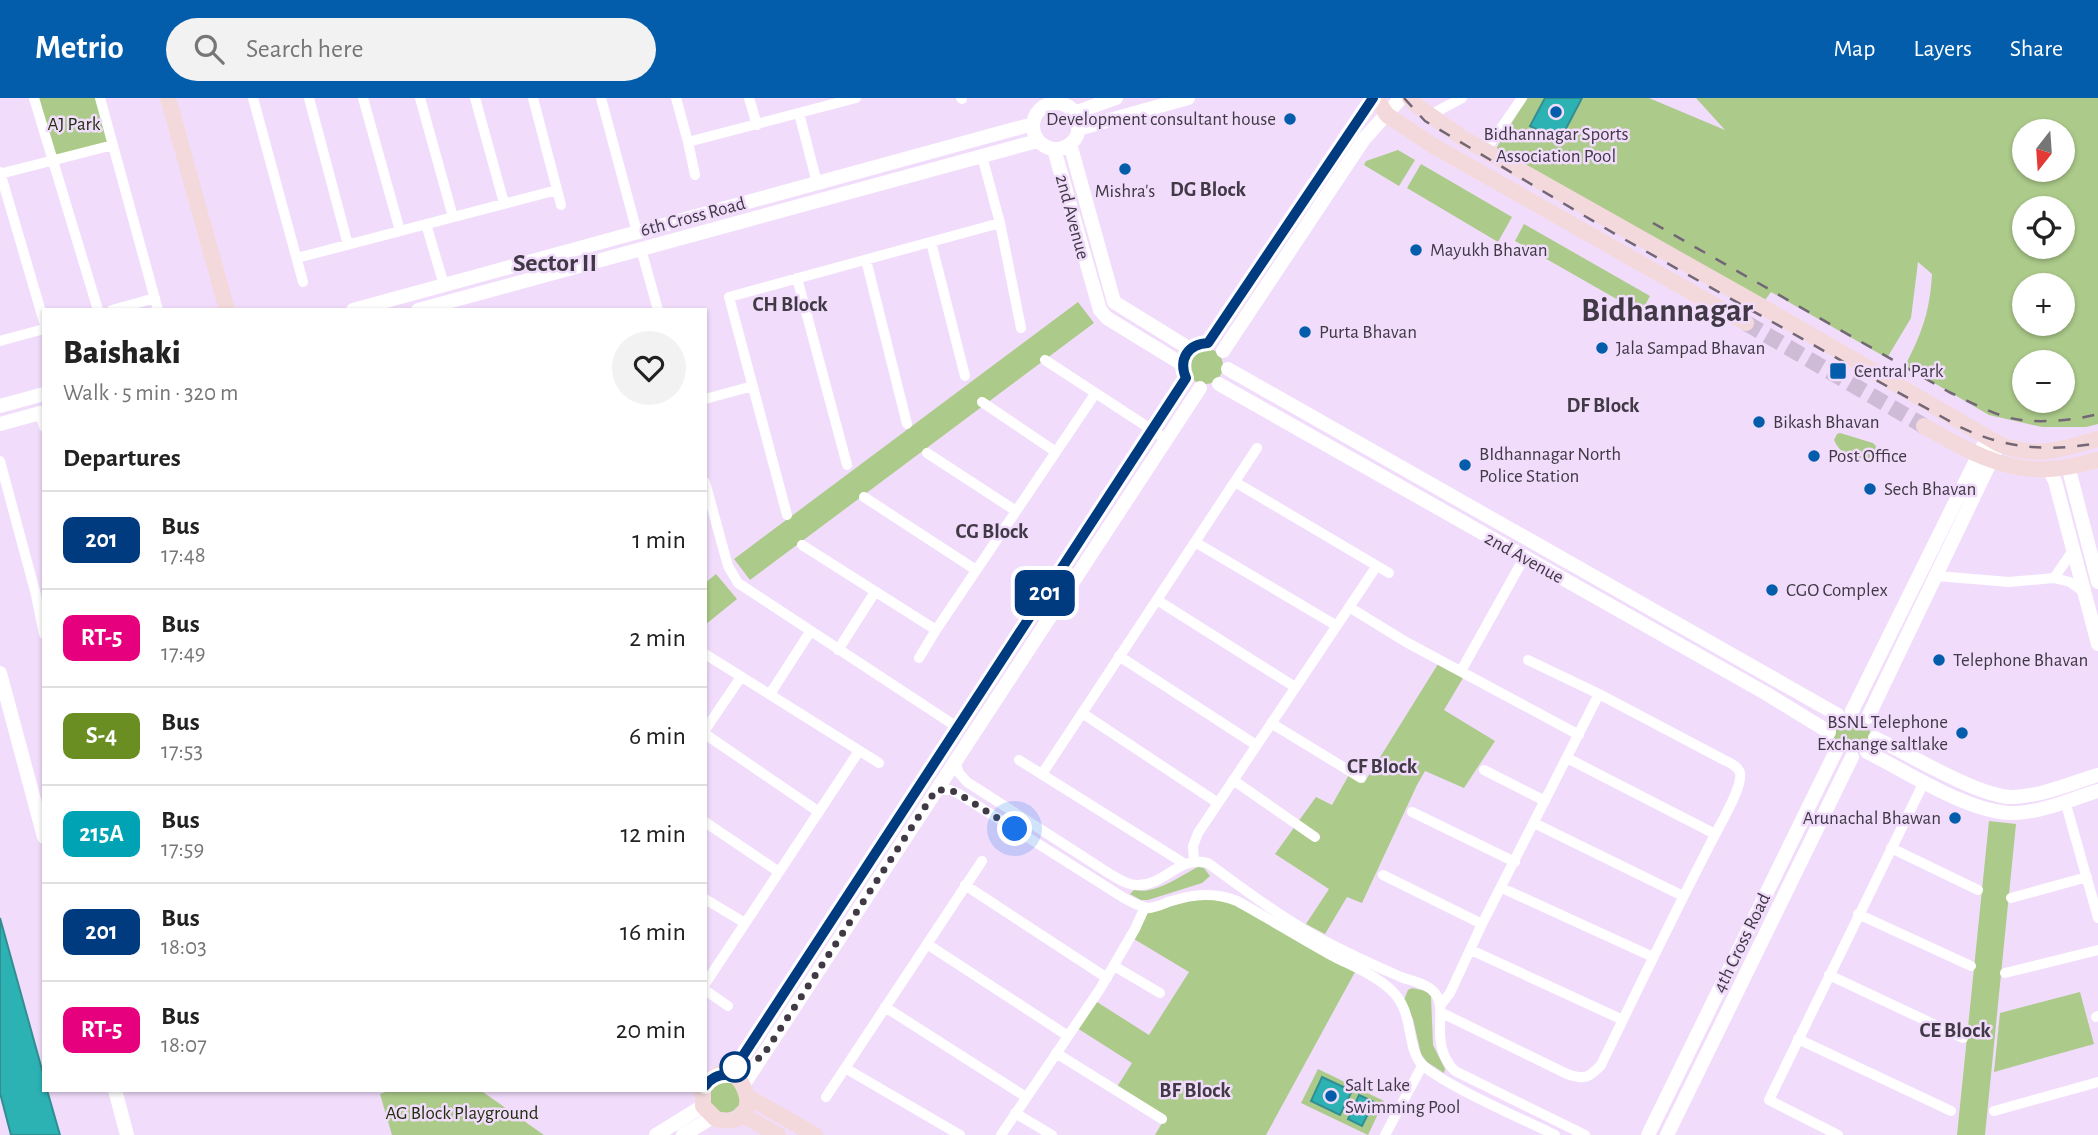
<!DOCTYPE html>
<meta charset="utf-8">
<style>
:root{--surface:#fff;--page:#f2f2f2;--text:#222;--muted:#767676;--line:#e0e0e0;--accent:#035dab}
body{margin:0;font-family:"Alegreya Sans",sans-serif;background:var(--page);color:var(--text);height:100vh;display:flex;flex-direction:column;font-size:26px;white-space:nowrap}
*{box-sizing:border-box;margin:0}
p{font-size:23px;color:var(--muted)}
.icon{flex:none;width:38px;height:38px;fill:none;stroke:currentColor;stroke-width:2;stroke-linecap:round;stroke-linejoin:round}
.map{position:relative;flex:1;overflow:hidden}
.side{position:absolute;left:42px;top:210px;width:665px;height:784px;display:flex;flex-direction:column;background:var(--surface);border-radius:0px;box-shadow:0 2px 5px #0004}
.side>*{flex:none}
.badge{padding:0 14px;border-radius:10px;font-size:24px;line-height:46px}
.needle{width:46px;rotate:197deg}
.buttons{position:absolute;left:2012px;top:21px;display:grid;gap:14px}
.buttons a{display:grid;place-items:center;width:63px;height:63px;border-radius:50%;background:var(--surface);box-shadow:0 2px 5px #0004;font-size:35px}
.you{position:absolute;width:35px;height:35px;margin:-18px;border:5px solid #fff;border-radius:50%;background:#1a73e8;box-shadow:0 0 0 10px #1a73e833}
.map>.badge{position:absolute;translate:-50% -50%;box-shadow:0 0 0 4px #fff}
h2{padding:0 21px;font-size:26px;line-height:63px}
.round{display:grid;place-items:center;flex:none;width:74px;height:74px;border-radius:37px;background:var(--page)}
.summary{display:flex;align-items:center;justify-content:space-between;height:119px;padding:0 21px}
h1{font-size:33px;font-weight:800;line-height:52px}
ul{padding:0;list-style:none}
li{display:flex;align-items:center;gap:21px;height:98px;padding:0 21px;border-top:2px solid var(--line)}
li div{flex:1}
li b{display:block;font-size:26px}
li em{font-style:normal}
li .badge{min-width:77px;font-weight:700;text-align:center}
header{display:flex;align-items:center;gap:42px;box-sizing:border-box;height:98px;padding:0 35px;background:var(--accent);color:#fff}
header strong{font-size:33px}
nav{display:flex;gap:38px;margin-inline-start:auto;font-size:24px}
.search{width:490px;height:63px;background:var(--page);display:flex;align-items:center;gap:18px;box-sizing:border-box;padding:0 24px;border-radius:38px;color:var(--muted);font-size:26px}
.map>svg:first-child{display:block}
.green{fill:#acca8a;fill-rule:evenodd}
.water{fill:#2db2b4;stroke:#338e93;stroke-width:2}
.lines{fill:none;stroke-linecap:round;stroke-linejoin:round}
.secondary-tunnel{stroke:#cebcd7;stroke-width:16;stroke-dasharray:16 8;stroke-linecap:butt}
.minor{stroke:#fff;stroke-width:10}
.tertiary{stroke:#fff;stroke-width:14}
.secondary{stroke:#f4d9dc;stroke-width:16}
.rail{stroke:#726677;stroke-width:2.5;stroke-dasharray:12 12;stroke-linecap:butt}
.line-casing{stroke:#fff;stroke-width:16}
.line{stroke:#003b80;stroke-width:10}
.walk{stroke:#413945;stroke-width:7;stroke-dasharray:0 12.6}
.poi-dot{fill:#035dab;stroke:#f1ddfb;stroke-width:2.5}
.stop-dot{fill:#fff;stroke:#003b80;stroke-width:3.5}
.labels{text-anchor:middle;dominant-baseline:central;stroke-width:5;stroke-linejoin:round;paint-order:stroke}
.poi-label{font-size:19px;fill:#413945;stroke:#f1ddfb;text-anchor:start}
.park-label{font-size:19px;fill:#212f0f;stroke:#f1ddfb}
.street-label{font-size:19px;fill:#413945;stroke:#f1ddfb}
.neighbourhood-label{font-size:21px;font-weight:bold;fill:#413945;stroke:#f1ddfb}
.district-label{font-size:26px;font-weight:bold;fill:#413945;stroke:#f1ddfb}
.town-label{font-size:33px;font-weight:bold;fill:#413945;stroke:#f1ddfb}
</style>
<header>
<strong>Metrio</strong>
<div class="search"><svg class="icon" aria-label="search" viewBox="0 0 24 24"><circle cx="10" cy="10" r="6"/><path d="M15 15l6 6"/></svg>Search here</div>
<nav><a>Map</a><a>Layers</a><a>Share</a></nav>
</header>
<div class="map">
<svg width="2098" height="1037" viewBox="0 0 2098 1037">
<rect width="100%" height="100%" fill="#f1ddfb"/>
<path class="green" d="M38 0H96L109 45 55 59Z
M1527 0H1649L1725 32 1696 0H2098V326L2086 329H2042L1989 317 1905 268C1922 235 1930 213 1932 176L1918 164 1911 220 1887 260 1771 194 1765 202 1494 54ZM2025 33H2063V72H2025ZM2025 110H2063V149H2025ZM2025 187H2063V226H2025ZM2025 264H2063V303H2025Z
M1398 52 1415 62 1399 88 1364 67 1366 63Z
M1421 66 1512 119 1498 144 1407 90Z
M1524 126 1650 198 1641 215 1515 143Z
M1078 204 1094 225 750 482 734 461Z
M1187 268a18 18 0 1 1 36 0a18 18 0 1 1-36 0Z
M1840 335 1873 345 1876 348 1875 358C1859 366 1841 358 1834 342L1837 336Z
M716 476 737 501 705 527V485Z
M1438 566 1463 580 1444 612 1495 643 1464 690 1425 673 1417 687 1362 805 1347 799 1325 836 1306 826 1329 791 1275 756 1316 699 1332 707 1350 675 1364 685Z
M1834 636a18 18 0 1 1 36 0a18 18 0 1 1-36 0Z
M1989 723 2016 726 1985 1037H1957Z
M1198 769 1204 770 1210 778 1202 785 1148 802H1141L1130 796 1134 792C1155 797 1180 778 1198 769Z
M1216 800 1233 806 1355 874 1266 1037H1155L1166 1018 1117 989 1132 965 1077 930 1097 904 1149 937 1189 874 1134 841 1143 817 1191 802Z
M1412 890 1426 893 1431 898 1433 947 1445 971 1444 975 1427 964 1421 956 1413 921 1404 902 1408 892Z
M2080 894 2094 946 1994 974 2000 915Z
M1318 971 1384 1003 1368 1037 1301 1005Z
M709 999a16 16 0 1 1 32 0a16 16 0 1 1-32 0Z
M391 992H480L544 1037H392L380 996Z"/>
<path class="water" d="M1545 0H1582L1559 44 1530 28Z
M0 820 44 979V992H47L60 1037H11L0 995Z
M1322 979 1352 993 1340 1017 1311 1003Z
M1359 997 1374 1004 1362 1028 1348 1021Z"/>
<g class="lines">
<path class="secondary-tunnel" d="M1746 225 1924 328"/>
<path class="minor" d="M34 0 98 212
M100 0 158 212
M253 0 303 184
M309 0 348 147
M363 0 400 133
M420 0 453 119
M475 0 504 105
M533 0 561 107
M601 0 637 134
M676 0 688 44
M749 0 757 27
M961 0 962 1
M799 15 817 85
M1430 17 1462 0
M1485 53 1522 0
M982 58 1000 125 1021 230
M0 74 44 224
M0 76 113 47
M695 77 688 44 856 0
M426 126 444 187
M931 144 965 278
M641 151 658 212
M297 160 557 92
M866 162 907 326
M797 180 847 367
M112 212 155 200
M0 243 44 231
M1045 262 1166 341
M705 301 753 288
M982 304 1056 354
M40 315 44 329
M927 355 1016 413
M0 363 36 497 44 536
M705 384 728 468 738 485 957 629
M1235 384 1389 475
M864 399 976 472
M787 417 729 199 1000 125
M1195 444 1337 528
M802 447 936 532
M1937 478 2009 484 2054 480 2070 484 2084 494
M2054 480 2072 454
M1157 502 1295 589
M1349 509 1406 544 1579 637
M838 552 875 494
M705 556 879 665
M1119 558 1256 647
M919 560 936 532 1095 296
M1461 573 1524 460
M770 596 810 534
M1082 615 1218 705
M1271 625 1361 680
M705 632 741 579
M705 636 819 714
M1567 660 1715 736
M1019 662 1185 766
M955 663 959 675 967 684 1110 776C1117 780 1127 787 1136 787 1163 789 1179 757 1208 765 1243 791 1281 819 1319 840 1345 854 1373 867 1401 879 1411 883 1426 885 1434 894 1450 911 1427 945 1455 973L1585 1037
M1484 672 1545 703
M1042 676 1257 350
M1233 682 1315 739
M936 692H950L959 696 1124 800C1132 804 1141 810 1150 810 1157 809 1165 805 1171 803 1194 796 1215 794 1237 803 1268 820 1298 839 1329 856 1349 867 1372 875 1390 891 1414 912 1406 943 1419 963 1432 982 1529 1024 1555 1037
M2065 703 2098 820
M1412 714 1515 764
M705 724 779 774
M1534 725 1683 798
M1891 750 1978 792
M1194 763 1193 748 1198 735 1376 469
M1383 777 1482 826
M965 787 1107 880
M1502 790 1653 859
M2011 800 2087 779
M705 801 745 825
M1858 816 1971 868
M927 846 1068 938
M1471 852 1623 922
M1114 868 1160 895
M2005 875 2098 852
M1829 877 1963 940
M705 886 859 653
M705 892 728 908
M1440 908 1450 895 1482 826 1599 596
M885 909 1026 999
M1440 914 1567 976C1584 982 1589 980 1601 967 1639 889 1676 811 1716 735 1722 723 1743 688 1740 675 1738 668 1730 665 1724 662L1599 596 1528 562
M2096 919 2098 918
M1798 941 1951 1013
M1056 955 1162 1021
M845 970 960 1037
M826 999 982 763
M1994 1013 2098 984
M1015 1015 1052 1037
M1001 1037 1100 891 1135 831 1145 809
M1385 1037 1422 968
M1838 1037 1769 1002 1924 684"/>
<path class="tertiary" d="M1033 28a23 23 0 1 1 46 0a23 23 0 1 1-46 0Z
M1074 15 1116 0
M1078 31 1188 0
M1070 46 1114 204 1190 251
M1054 51 1100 212 1107 220 1182 266
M353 212 1033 26
M418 212 1037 43
M1208 245 1373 0
M1223 253 1364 41 1401 0
M1228 271 1838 617
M1219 286 1767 596 1829 634
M0 308 44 296
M0 326 44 314
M2068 368 2098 484
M2049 372 2055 383 2098 546
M0 575 44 739
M1852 613 1987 340
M1868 619 1999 346
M1875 640C1907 655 1982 701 2014 699 2042 698 2071 685 2098 677
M1867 654C1906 673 1972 717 2015 715 2043 714 2071 701 2098 693
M730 977 1186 280
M744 986 1200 290
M115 992 127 1037
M656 1037 703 1008
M683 1037 713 1019
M1648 1037 1836 653
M1667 1037 1852 659"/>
<path class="secondary" d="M168 0 227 212
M1376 0 1387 17 1432 47 1746 225
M1410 0 1416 7 1461 39 1768 212 1999 346C2036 361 2062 351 2098 341
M1924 328C1962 350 2005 375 2050 371 2066 370 2083 366 2098 362
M703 992V1008L716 1021C775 1035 738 941 705 988
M748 999 815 1037
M741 1016 778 1037"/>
<path class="rail" d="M1404 0 1425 23 1615 136 1960 329C2006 351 2049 354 2098 345
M1653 125 1949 294C1971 304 1996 319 2021 322 2044 325 2076 322 2098 316"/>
</g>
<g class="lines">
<g class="line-casing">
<path id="line" d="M705 988C711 980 719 976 730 977L733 973 1186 280C1178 261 1188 246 1208 245L1373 0"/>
</g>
<use href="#line" class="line"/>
<path class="walk" d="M735 969 762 959 936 692H950L959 696 1015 731"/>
</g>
<g class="poi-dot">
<circle cx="1556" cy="14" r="7"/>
<circle cx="1290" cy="21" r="7"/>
<circle cx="1125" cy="71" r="7"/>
<circle cx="1416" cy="152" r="7"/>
<circle cx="1305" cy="234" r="7"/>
<circle cx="1602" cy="250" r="7"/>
<rect x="1829" y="264" width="18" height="18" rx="3.5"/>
<circle cx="1759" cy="324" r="7"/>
<circle cx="1814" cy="358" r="7"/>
<circle cx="1465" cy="367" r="7"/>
<circle cx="1870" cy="391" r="7"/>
<circle cx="1772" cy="492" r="7"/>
<circle cx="1939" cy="562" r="7"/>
<circle cx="1962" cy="635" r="7"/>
<circle cx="1955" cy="720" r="7"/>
<circle cx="1331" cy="998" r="7"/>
</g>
<circle class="stop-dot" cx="735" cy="969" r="14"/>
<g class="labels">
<g class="poi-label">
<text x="1276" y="21" text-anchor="end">Development consultant house</text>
<text x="1556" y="36" text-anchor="middle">Bidhannagar Sports<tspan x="1556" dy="22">Association Pool</tspan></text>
<text x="1125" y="93" text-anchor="middle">Mishra's</text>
<text x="1430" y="152">Mayukh Bhavan</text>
<text x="1319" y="234">Purta Bhavan</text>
<text x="1616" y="250">Jala Sampad Bhavan</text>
<text x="1854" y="273">Central Park</text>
<text x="1773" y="324">Bikash Bhavan</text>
<text x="1479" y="356">BIdhannagar North<tspan x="1479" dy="22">Police Station</tspan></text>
<text x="1828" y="358">Post Office</text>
<text x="1884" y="391">Sech Bhavan</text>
<text x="1786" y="492">CGO Complex</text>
<text x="1953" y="562">Telephone Bhavan</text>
<text x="1948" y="624" text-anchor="end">BSNL Telephone<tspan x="1948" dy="22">Exchange saltlake</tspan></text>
<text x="1941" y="720" text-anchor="end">Arunachal Bhawan</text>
<text x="1345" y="987">Salt Lake<tspan x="1345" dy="22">Swimming Pool</tspan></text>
</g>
<g class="park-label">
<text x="74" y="26">AJ Park</text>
<text x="462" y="1015">AG Block Playground</text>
</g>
<g class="street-label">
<text transform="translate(693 119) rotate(-15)">6th Cross Road</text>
<text transform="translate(1072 119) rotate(75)">2nd Avenue</text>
<text transform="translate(1524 460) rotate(29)">2nd Avenue</text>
<text transform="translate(1742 845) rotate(-64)">4th Cross Road</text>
</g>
<g class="neighbourhood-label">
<text x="1208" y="91">DG Block</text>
<text x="790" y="206">CH Block</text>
<text x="1603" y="307">DF Block</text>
<text x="992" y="433">CG Block</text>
<text x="1382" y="668">CF Block</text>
<text x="1955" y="932">CE Block</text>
<text x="1195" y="992">BF Block</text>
</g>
<g class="district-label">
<text x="555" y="165">Sector II</text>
</g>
<g class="town-label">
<text x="1667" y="213">Bidhannagar</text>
</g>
</g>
</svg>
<div class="buttons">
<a><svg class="needle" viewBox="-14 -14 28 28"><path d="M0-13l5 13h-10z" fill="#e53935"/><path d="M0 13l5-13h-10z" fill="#767676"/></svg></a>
<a><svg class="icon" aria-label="locate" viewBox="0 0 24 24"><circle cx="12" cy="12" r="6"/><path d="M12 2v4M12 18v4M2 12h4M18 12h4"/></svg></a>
<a>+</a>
<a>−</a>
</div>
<div class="you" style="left:1015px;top:731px"></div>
<b class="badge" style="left:1045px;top:495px;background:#003b80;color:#fff">201</b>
<section class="side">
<div class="summary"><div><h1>Baishaki</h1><p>Walk · 5 min · 320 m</p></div><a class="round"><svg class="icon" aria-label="heart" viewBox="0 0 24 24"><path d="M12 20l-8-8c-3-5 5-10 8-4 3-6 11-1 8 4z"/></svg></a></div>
<h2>Departures</h2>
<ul>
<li><span class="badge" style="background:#003b80;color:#fff">201</span><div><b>Bus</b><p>17:48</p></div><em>1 min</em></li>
<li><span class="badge" style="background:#e6007e;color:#fff">RT-5</span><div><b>Bus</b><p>17:49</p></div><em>2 min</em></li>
<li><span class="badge" style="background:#6b8e23;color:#fff">S-4</span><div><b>Bus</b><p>17:53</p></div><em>6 min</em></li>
<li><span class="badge" style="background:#00a3b4;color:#fff">215A</span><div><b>Bus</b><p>17:59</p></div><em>12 min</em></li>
<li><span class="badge" style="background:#003b80;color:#fff">201</span><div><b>Bus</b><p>18:03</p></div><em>16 min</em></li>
<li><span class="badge" style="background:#e6007e;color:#fff">RT-5</span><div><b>Bus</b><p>18:07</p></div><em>20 min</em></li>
</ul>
</section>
</div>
